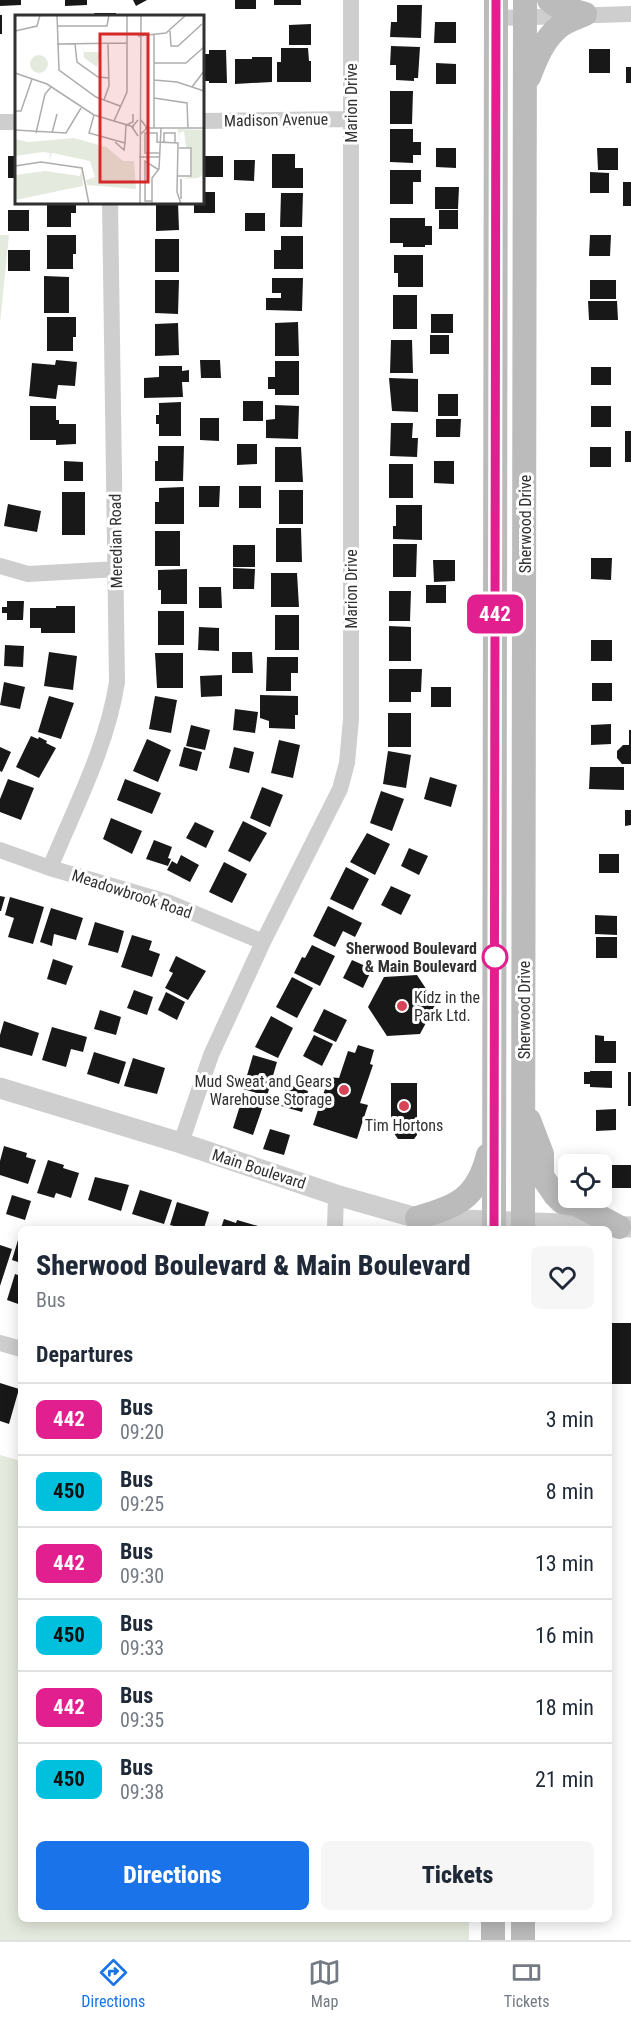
<!DOCTYPE html>
<style>
:root{--surface:#fff;--page:#f6f6f7;--text:#1f2937;--muted:#747a83;--line:#e0e1e3;--accent:#1a73e8}
body{margin:0;font-family:"Roboto Condensed",sans-serif;background:var(--page);color:var(--text);height:100vh;display:flex;flex-direction:column;font-size:22px;white-space:nowrap}
*{box-sizing:border-box;margin:0}
p{font-size:20px;color:var(--muted)}
.icon{flex:none;width:33px;height:33px;fill:none;stroke:currentColor;stroke-width:2;stroke-linecap:round;stroke-linejoin:round}
.map{position:relative;flex:1;overflow:hidden}
.sheet{position:absolute;left:18px;top:1226px;width:594px;height:696px;display:flex;flex-direction:column;background:var(--surface);border-radius:9px;box-shadow:0 3px 15px #0003}
.sheet>*{flex:none}
.badge{padding:0 12px;border-radius:9px;font-size:21px;line-height:39px}
.fabs{position:absolute;left:558px;top:1154px;display:grid;gap:12px}
.fabs a{display:grid;place-items:center;width:54px;height:54px;border-radius:9px;background:var(--surface);box-shadow:0 3px 15px #0003;font-size:30px}
.map>.badge{position:absolute;translate:-50% -50%;box-shadow:0 0 0 3px #fff}
h2{padding:0 18px;font-size:22px;line-height:54px}
.round{display:grid;place-items:center;flex:none;width:63px;height:63px;border-radius:9px;background:var(--page)}
.headline{display:flex;align-items:center;justify-content:space-between;height:102px;padding:0 18px}
h1{font-size:28px;font-weight:800;line-height:45px}
.primary-button{display:flex;gap:12px;margin-top:auto;padding:12px 18px}
.primary-button a{flex:1;height:69px;border-radius:9px;background:var(--accent);color:#fff;font-size:24px;font-weight:800;line-height:69px;text-align:center}
.primary-button a+a{background:var(--page);color:var(--text)}
ul{padding:0;list-style:none}
li{display:flex;align-items:center;gap:18px;height:72px;padding:0 18px;border-top:2px solid var(--line)}
li div{flex:1}
li b{display:block;font-size:22px}
li em{font-style:normal}
li .badge{min-width:66px;font-weight:700;text-align:center}
.tab-bar{display:flex;justify-content:space-around;align-items:center;height:84px;border-top:2px solid var(--line);background:var(--surface);font-size:16px;color:var(--muted)}
.tab-bar a{display:grid;justify-items:center;gap:3px}
.tab-bar .active{color:var(--accent)}
.map>svg:first-child{display:block}
.green{fill:#e5eade}
.building{fill:#181818}
.lines{fill:none;stroke-linecap:round;stroke-linejoin:round}
.minor{stroke:#cecece;stroke-width:16}
.tertiary{stroke:#cecece;stroke-width:21}
.secondary{stroke:#bbb;stroke-width:24}
.line-casing{stroke:#fff;stroke-width:14}
.line{stroke:#e11f8f;stroke-width:9}
.stop-dot{fill:#fff;stroke:#e11f8f;stroke-width:3}
.poi-dot{fill:#d84457;stroke:#fff;stroke-width:2}
.labels{text-anchor:middle;dominant-baseline:central;stroke-width:6;stroke-linejoin:round;paint-order:stroke}
.street-label{font-size:16px;fill:#313131;stroke:#fff}
.stop-label{font-size:16px;font-weight:bold;fill:#313131;stroke:#fff;text-anchor:end}
.poi-label{font-size:16px;fill:#313131;stroke:#fff;text-anchor:start}
.inset-road{fill:none;stroke:#adadad;stroke-width:1.5}
.view{fill:#d62828;fill-opacity:0.15;stroke:#d62828;stroke-width:3}
.inset-edge{fill:none;stroke:#313131;stroke-width:3}
</style>
<div class="map">
<svg width="631" height="1940" viewBox="0 0 631 1940">
<rect width="100%" height="100%" fill="#fff"/>
<path class="green" d="M0 235H9L0 323Z
M0 1455 21 1461V1918H469V1940H0Z"/>
<path class="building" d="M0 0H21V5L0 6Z
M65 0H87V5L65 6Z
M133 0H147L136 6Z
M235 0H256V9H235Z
M274 0H301V5H274Z
M397 5H422L421 38 390 37 391 22H397Z
M94 13H116V16H95Z
M0 15H2V34H0Z
M435 22H456V43H434Z
M311 24V45H289V25Z
M391 46 420 47 418 78H414V81L396 80V65H390Z
M281 48H308L309 61H311V82H277V62H281Z
M589 49H610V73H589Z
M209 50H226L227 83H209V81H202V54H209Z
M252 57H272V82L235 84V59H252Z
M436 63 456 64V84H436Z
M626 67H631V83H626Z
M390 91H413L412 124H390Z
M390 129H413V142H421V155H413V163L390 162Z
M436 148H456V168L436 167Z
M597 148H618V170H598Z
M272 154H295V168H303V188H272Z
M8 156H16V178H8Z
M204 156H223V177H204Z
M234 160H255L254 181 234 180Z
M390 170H421V182H413V204H390Z
M590 172 609 173V193H590Z
M623 182H631V206H623Z
M435 187H459L458 209H435Z
M202 192H215V213H194V202H202Z
M281 193H303L302 227H280Z
M47 202H76V213H71V227H47Z
M156 202H178L179 230 156 231Z
M8 210H29V231H8Z
M439 210H458V229H439Z
M245 213H265V231H245Z
M390 218H425V226H432V245H425V247H403V243H390Z
M47 235H76V254H73V269H47Z
M590 235H611L610 256H589Z
M281 236H303V269H274V250H281Z
M155 239H179V272H155Z
M8 250H30V271H8Z
M394 255H423V287H398V273H394Z
M44 276 69 277V313H44Z
M272 278H303L302 311 266 310V298H281V293H272Z
M155 280H179L178 314 155 313Z
M590 280H616V299H590Z
M393 295H417V329H393Z
M588 301H617L618 320H589Z
M431 314H453V333H431Z
M47 317H76V337H73V351H47Z
M298 322 299 356H275V323Z
M178 323 179 355 155 356V324Z
M430 335H449V354H430Z
M391 340H412L413 373H390Z
M56 360 77 362 75 386 58 385 56 399 29 396 32 363 55 365Z
M200 360H220L221 378H201Z
M275 361H299V395H275V389H268V377H275Z
M159 366H182V371L189 370V382H182L183 397 144 398V378L159 377Z
M591 367H611V385H591Z
M389 378 418 379V412L392 411Z
M438 394H458V416H438Z
M243 401H263V421H243Z
M181 402V436H159V424H156V415H159V403Z
M275 405 299 406 298 439 266 438V420L275 419Z
M30 406H56V420H59V424H76V444L56 445V440H30Z
M591 406H611V427H591Z
M200 418H219V441L200 440Z
M436 419H461L460 437H436Z
M391 423H413L412 438H418L417 457 390 456Z
M625 431H631V462H625Z
M237 444H257V464L237 465Z
M158 446H184L183 481H155V461H158Z
M275 447H301L303 482H275Z
M590 447H611V467H590Z
M64 461 83 462V481H64Z
M434 461H454V484L434 483Z
M389 464H413V498H389Z
M199 486H220L219 507H199Z
M239 486H261V508H239Z
M184 487V524H155V502H159V488Z
M279 490H303V524H279Z
M62 492H85V535H62Z
M8 504 41 511 37 532 4 526Z
M396 505H422V540L393 539V526H396Z
M276 528H301L302 562H276Z
M155 531H180V566H155Z
M393 544H417L416 577H393Z
M233 545H255V567H233Z
M591 558H612L611 580 591 579Z
M433 560H455V581L434 582Z
M233 568 255 569 254 589H233Z
M187 569V604H161V590H158V570Z
M271 573H297L299 607H271Z
M426 585H446V603H426Z
M199 587H221L222 608H199Z
M389 591H411L410 621H389Z
M7 601H24L23 620H7V613H2V607H7Z
M56 606H75V633H41V628H30V608H56Z
M158 611H184V645H158Z
M275 615H299V650H275Z
M389 626 411 627V661H389Z
M199 627 219 628V651L198 650Z
M591 640H612V661H591Z
M5 645 24 646 23 667 4 666Z
M49 652 77 656 73 690 44 686Z
M232 652H252L253 673H232Z
M155 653H183V688H157Z
M267 657H298V673H291V691H266Z
M389 669H422L421 692H411V702H389Z
M222 675V696L201 697 200 676Z
M4 682 25 687 20 709 0 705Z
M592 683H612V701H592Z
M431 687H451V707H431Z
M260 695 298 696V715H295V729L269 728V721L260 718Z
M49 696 74 703 61 739 38 732Z
M155 696 177 700 171 733 149 729Z
M235 709 258 712 255 733 233 730Z
M388 713H411V747H388Z
M611 724V744L591 745V725Z
M191 725 210 730 205 750 186 746Z
M629 730H631V764H622L617 758V751L623 745H629Z
M31 736 38 739 39 737 47 741 46 743 56 748 39 778 16 767Z
M147 739 171 750 158 782 133 771Z
M279 740 300 745 293 778 271 773Z
M0 747 11 752 2 772 0 771Z
M184 747 202 752 197 771 179 766Z
M234 747 254 752 249 773 229 768Z
M388 751 411 755 406 788 383 784Z
M590 767H624V790L589 789Z
M430 777 457 785 451 807 424 799Z
M8 779 34 788 21 820 0 812V799Z
M125 779 161 793 152 814 117 800Z
M262 787 283 795 270 827 250 818Z
M381 791 404 799 392 831 370 823Z
M625 810H631V825L625 826Z
M111 818 142 831 132 854 103 839Z
M243 821 267 833 250 862 228 851Z
M195 822 214 831 206 848 186 838Z
M367 833 390 844 375 875 350 862Z
M154 840 172 847 168 858 171 859 168 866 146 859Z
M409 848 428 856 419 875 401 866Z
M599 854H619V873H599Z
M181 855 199 865 190 882 167 870 172 861 177 864Z
M224 862 247 874 232 903 209 892Z
M346 867 369 879 353 910 330 899Z
M391 886 411 895 401 915 381 905Z
M0 896 5 897 1 911H0Z
M10 897 44 907 33 944 8 937 14 918 5 915Z
M328 906 362 923 355 937 343 931 335 947 313 936Z
M51 908 83 918 76 940 54 934 52 946 40 942Z
M595 915 617 916V935L595 934Z
M95 922 124 931 118 953 88 945Z
M132 935 152 941 149 950 160 954 152 977 121 967Z
M596 937H617V958H596Z
M312 945 335 956 320 986 294 973 302 957 305 958Z
M176 956 206 971 188 1000 165 988 173 973 169 971Z
M53 959 73 966 66 985 47 979Z
M352 960 372 969 363 988 343 978Z
M417 975 436 1004 420 1034 387 1036 368 1007 384 977Z
M292 977 313 988 297 1018 276 1007Z
M134 990 153 997 147 1015 127 1008Z
M166 992 185 1002 177 1020 158 1010Z
M324 1009 347 1020 336 1042 313 1031Z
M100 1010 121 1017 116 1035 94 1029Z
M271 1016 293 1028 278 1058 255 1047Z
M4 1021 39 1033 32 1056 0 1047V1035Z
M52 1027 87 1037 83 1052 71 1049 66 1067 42 1060Z
M314 1035 333 1044 322 1066 303 1056Z
M595 1035 604 1036V1041H616V1063H595Z
M358 1045 374 1050 370 1064 373 1065 360 1103 368 1105 357 1139 313 1125 329 1077 339 1078 348 1051 355 1053Z
M94 1052 126 1062 119 1084 87 1074Z
M253 1055 277 1062 267 1096 243 1089Z
M133 1058 165 1068 157 1094 124 1086Z
M590 1071H612V1088L590 1087V1084H584V1072H590Z
M628 1072H631V1106H628Z
M391 1083H417V1135L414 1139H398L391 1129Z
M287 1084 308 1091 302 1112 281 1106Z
M243 1096 264 1103 253 1135 233 1128Z
M616 1109V1130L596 1131V1110Z
M270 1129 290 1135 284 1155 263 1149Z
M4 1146 27 1153 26 1157 36 1160 28 1184 0 1175V1161Z
M48 1160 64 1165 63 1168 79 1173 71 1198 56 1193 54 1198 37 1193Z
M611 1165H631V1188H611Z
M95 1177 129 1185 121 1211 88 1200Z
M140 1190 172 1200 164 1224 132 1214Z
M12 1195 31 1201 25 1220 6 1214Z
M177 1202 209 1212 204 1228H181L170 1225Z
M224 1219 236 1223 237 1220 258 1226 257 1228H221Z
M18 1240 21 1241V1263L12 1260Z
M0 1245 12 1249 0 1286Z
M15 1274 21 1276V1305L7 1300Z
M609 1323H631V1384H609Z
M0 1383 19 1389 9 1424 0 1421Z"/>
<g class="lines">
<path class="minor" d="M496 18 631 14
M202 121 350 119
M0 122H16
M0 566 28 574 117 569
M0 850 50 868 167 902 263 942
M50 868C75 807 107 747 117 682L110 202
M181 1143 211 1055 263 942 340 789 347 763 351 719V0
M335 1228 336 1195
M0 1343 21 1349"/>
<path class="tertiary" d="M0 1088 181 1143 336 1195 417 1218 631 1227"/>
<path class="secondary" d="M549 0 555 5 585 14
M529 77C536 59 543 40 559 27 566 21 577 18 585 14
M529 1120 542 1154V1176L555 1195 562 1202 576 1204 619 1227
M417 1218C457 1206 477 1199 488 1155
M494 1228 496 0
M523 1228 525 0
M493 1940V1918
M523 1940V1918"/>
</g>
<g class="lines">
<g class="line-casing">
<path id="line" d="M494 1228 496 0"/>
</g>
<use href="#line" class="line"/>
</g>
<circle class="stop-dot" cx="495" cy="957" r="12"/>
<g class="poi-dot">
<circle cx="402" cy="1006" r="6"/>
<circle cx="344" cy="1090" r="6"/>
<circle cx="404" cy="1106" r="6"/>
</g>
<g class="labels">
<g class="street-label">
<text transform="translate(351 103) rotate(-90)">Marion Drive</text>
<text transform="translate(276 120) rotate(-1)">Madison Avenue</text>
<text transform="translate(525 524) rotate(-90)">Sherwood Drive</text>
<text transform="translate(116 541) rotate(-91)">Meredian Road</text>
<text transform="translate(351 589) rotate(-90)">Marion Drive</text>
<text transform="translate(132 894) rotate(18)">Meadowbrook Road</text>
<text transform="translate(524 1010) rotate(-90)">Sherwood Drive</text>
<text transform="translate(259 1169) rotate(18)">Main Boulevard</text>
</g>
<g class="stop-label">
<text x="477" y="948">Sherwood Boulevard<tspan x="477" dy="18">&amp; Main Boulevard</tspan></text>
</g>
<g class="poi-label">
<text x="414" y="997">Kidz in the<tspan x="414" dy="18">Park Ltd.</tspan></text>
<text x="332" y="1081" text-anchor="end">Mud Sweat and Gears<tspan x="332" dy="18">Warehouse Storage</tspan></text>
<text x="404" y="1125" text-anchor="middle">Tim Hortons</text>
</g>
</g>
<g transform="translate(15 15)">
<rect width="189" height="189" fill="#fff"/>
<path d="M68 30 69 37H86L80 59 82 52 69 43ZM15 49a9 9 0 1 1 18 0a9 9 0 1 1-18 0ZM163 114 189 115V159L183 163 167 164 177 161V133L171 132 169 116 164 118 165 132ZM59 123 91 132 108 146H119L121 174 72 170 71 165 80 162 75 146 37 138 34 146 35 138 28 137 0 141V124L13 127ZM67 154 68 171 0 185V160L30 156 65 161Z" fill="#e5eade"/>
<path class="inset-road" d="M42 0 44 55 81 82 105 91M42 11H92L94 0M0 16 22 11 25 0M155 16 156 31H163L187 9M123 21 151 18 171 0M42 29 112 28M60 29 62 47 83 62 94 63M139 48H171L189 32M0 58 32 69 79 100 119 112M139 65 162 67 189 76M177 72 189 56M139 83 172 88 173 113M89 85 94 71 93 29M0 96H6L17 64M79 100 74 118 110 128 111 110 118 107V99M126 105 132 113 126 119M99 106 112 77V0M130 113H189M139 113V20M0 115 51 118 66 93M21 118 30 79 36 72M37 118 42 99M123 121 117 112 123 105M100 127 109 135 110 128M149 127V118H160V127M144 138H130V118H142V127L163 128 162 177 166 189M124 142H144M0 151 26 147 67 153 74 189M162 161H176V133H164M166 184V164M137 186H130V146L144 155M125 189 126 0M137 189V163L144 154 146 113"/>
<path class="view" d="M85 19H133V167H85Z"/>
<rect width="189" height="189" class="inset-edge"/>
</g>
</svg>
<div class="fabs">
<a><svg class="icon" aria-label="locate" viewBox="0 0 24 24"><circle cx="12" cy="12" r="6"/><path d="M12 2v4M12 18v4M2 12h4M18 12h4"/></svg></a>
</div>
<b class="badge" style="left:495px;top:614px;background:#e11f8f;color:#fff">442</b>
<section class="sheet">
<div class="headline"><div><h1>Sherwood Boulevard &amp; Main Boulevard</h1><p>Bus</p></div><a class="round"><svg class="icon" aria-label="heart" viewBox="0 0 24 24"><path d="M12 20l-8-8c-3-5 5-10 8-4 3-6 11-1 8 4z"/></svg></a></div>
<h2>Departures</h2>
<ul>
<li><span class="badge" style="background:#e11f8f;color:#fff">442</span><div><b>Bus</b><p>09:20</p></div><em>3 min</em></li>
<li><span class="badge" style="background:#01c0de;color:#111">450</span><div><b>Bus</b><p>09:25</p></div><em>8 min</em></li>
<li><span class="badge" style="background:#e11f8f;color:#fff">442</span><div><b>Bus</b><p>09:30</p></div><em>13 min</em></li>
<li><span class="badge" style="background:#01c0de;color:#111">450</span><div><b>Bus</b><p>09:33</p></div><em>16 min</em></li>
<li><span class="badge" style="background:#e11f8f;color:#fff">442</span><div><b>Bus</b><p>09:35</p></div><em>18 min</em></li>
<li><span class="badge" style="background:#01c0de;color:#111">450</span><div><b>Bus</b><p>09:38</p></div><em>21 min</em></li>
</ul>
<div class="primary-button"><a>Directions</a><a>Tickets</a></div>
</section>
</div>
<nav class="tab-bar">
<a class="active"><svg class="icon" aria-label="directions" viewBox="0 0 24 24"><path d="M12 3l9 9-9 9-9-9zM9 14v-3h6M13 9l2 2-2 2"/></svg>Directions</a>
<a><svg class="icon" aria-label="map" viewBox="0 0 24 24"><path d="M3 6l6-2 6 2 6-2v14l-6 2-6-2-6 2zM9 4v14M15 6v14"/></svg>Map</a>
<a><svg class="icon" aria-label="tickets" viewBox="0 0 24 24"><path d="M3 7h18v10H3zM15 7v10"/></svg>Tickets</a>
</nav>
